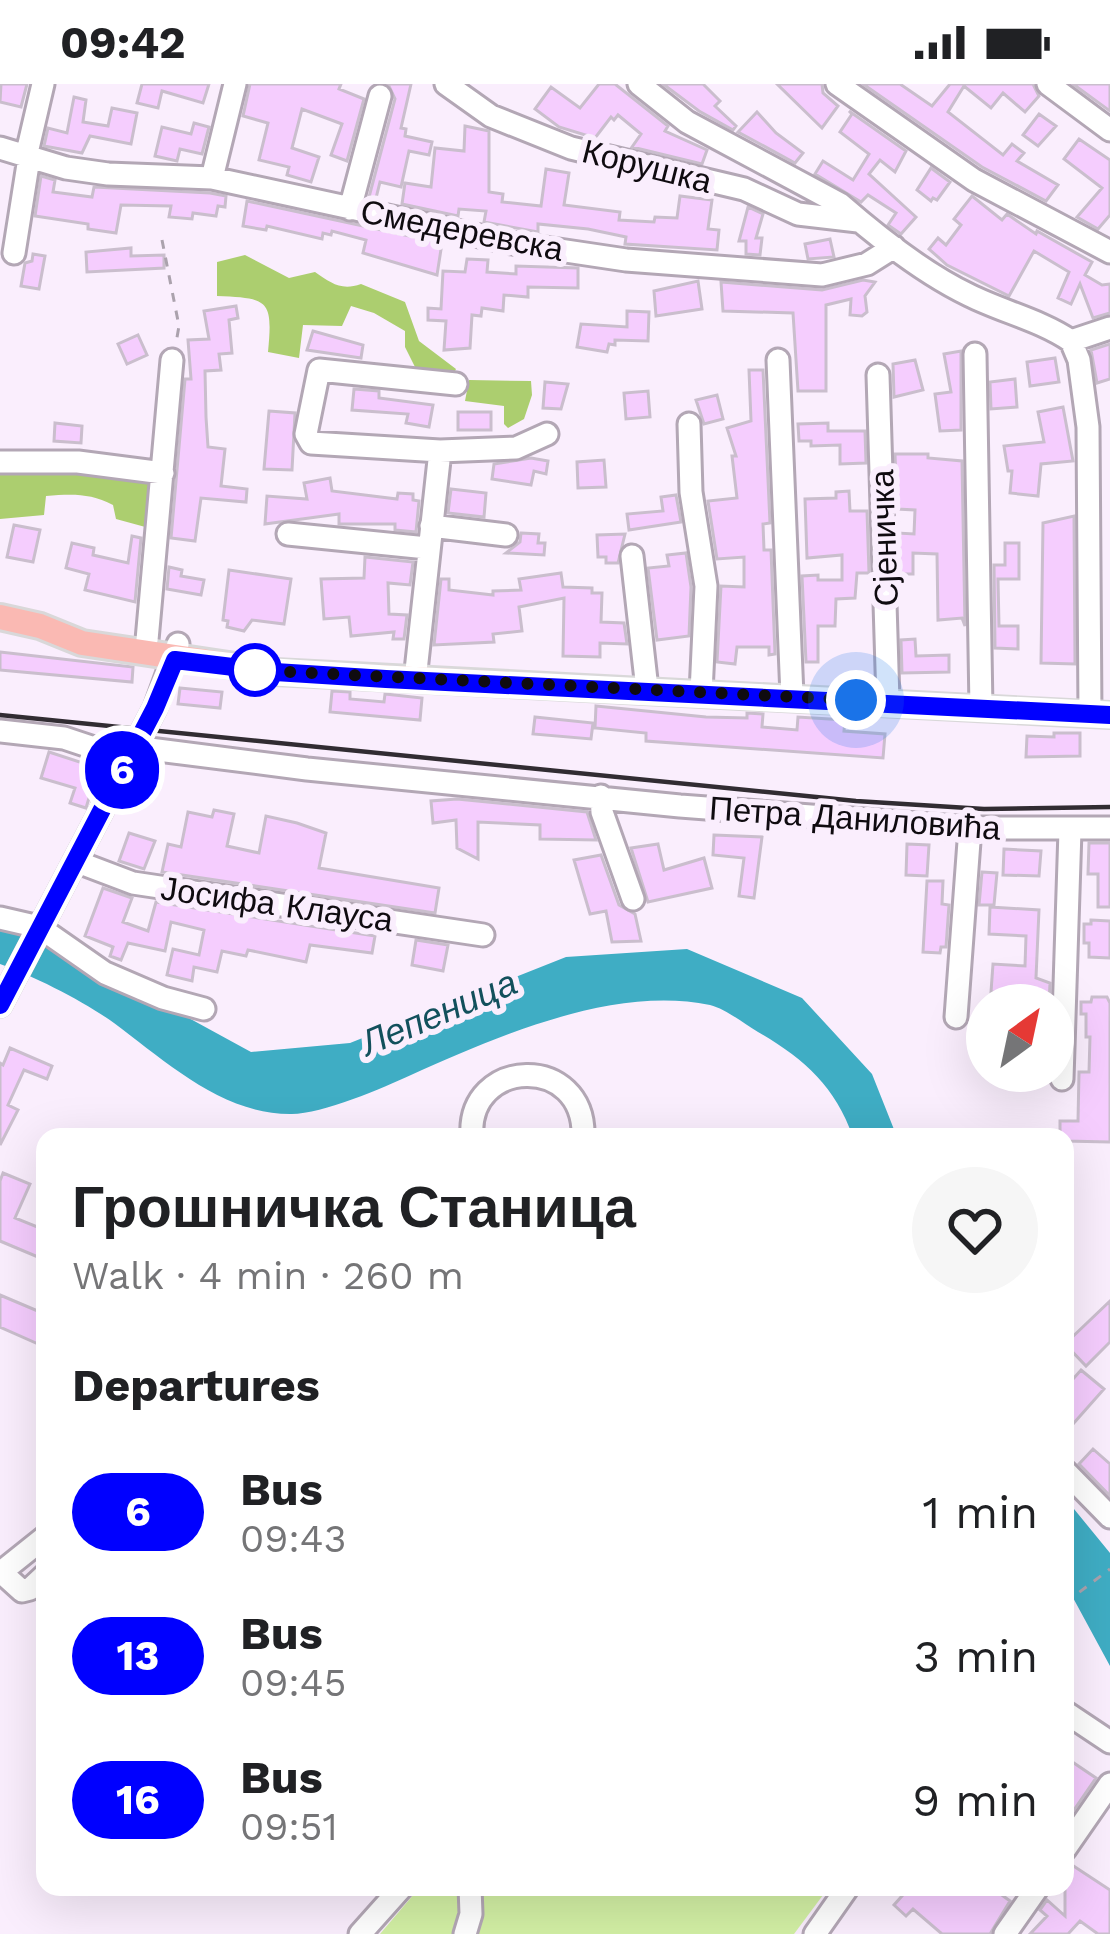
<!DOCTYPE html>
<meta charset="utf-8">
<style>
:root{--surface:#fff;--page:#f6f6f6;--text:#202124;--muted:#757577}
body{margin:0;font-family:"Work Sans",sans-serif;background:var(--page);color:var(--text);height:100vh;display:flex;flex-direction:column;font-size:45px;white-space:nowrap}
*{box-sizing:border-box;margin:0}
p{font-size:39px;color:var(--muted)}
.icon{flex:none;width:66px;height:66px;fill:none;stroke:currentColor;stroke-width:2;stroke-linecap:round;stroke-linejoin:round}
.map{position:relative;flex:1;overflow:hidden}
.side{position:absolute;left:36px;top:1044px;width:1038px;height:768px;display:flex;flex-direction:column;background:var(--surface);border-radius:24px;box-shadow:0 12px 48px #0002}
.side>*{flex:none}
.badge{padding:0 24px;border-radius:39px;font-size:42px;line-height:78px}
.needle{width:78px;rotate:33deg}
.buttons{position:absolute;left:966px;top:900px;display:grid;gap:24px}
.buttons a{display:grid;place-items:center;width:108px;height:108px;border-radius:50%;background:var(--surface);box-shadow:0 12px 48px #0002;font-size:60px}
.you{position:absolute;width:60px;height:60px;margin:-30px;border:9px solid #fff;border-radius:50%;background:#1a73e8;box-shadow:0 0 0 18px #1a73e833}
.map>.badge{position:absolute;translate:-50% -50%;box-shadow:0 0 0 6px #fff}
h2{padding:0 36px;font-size:45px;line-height:108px}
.round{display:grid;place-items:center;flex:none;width:126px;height:126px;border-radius:63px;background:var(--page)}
.summary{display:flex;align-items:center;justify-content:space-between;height:204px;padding:0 36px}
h1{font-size:57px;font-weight:700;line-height:90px}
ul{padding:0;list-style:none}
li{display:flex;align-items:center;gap:36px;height:144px;padding:0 36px}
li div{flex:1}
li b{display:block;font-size:45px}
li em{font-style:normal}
li .badge{min-width:132px;font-weight:700;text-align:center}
.status{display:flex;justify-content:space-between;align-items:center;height:84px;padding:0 60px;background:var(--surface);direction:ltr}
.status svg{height:33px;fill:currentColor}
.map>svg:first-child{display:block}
.green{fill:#d2efa4}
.forest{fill:#acce6f}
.water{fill:#3fadc4}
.building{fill:#f5cdfe;stroke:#cabecd;stroke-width:3}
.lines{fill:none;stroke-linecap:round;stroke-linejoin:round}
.minor-casing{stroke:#b3a7b5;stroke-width:27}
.major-casing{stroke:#d9d8d9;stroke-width:30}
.path{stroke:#aba2ad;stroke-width:3;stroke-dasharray:9 9;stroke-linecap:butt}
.minor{stroke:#fff;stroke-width:21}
.major{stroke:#fab9b3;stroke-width:24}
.rail{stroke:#312c32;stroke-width:4.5}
.line-casing{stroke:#fff;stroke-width:27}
.line{stroke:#00f;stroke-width:18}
.walk{stroke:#0f0b10;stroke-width:12;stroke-dasharray:0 21.6}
.stop-dot{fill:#fff;stroke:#00f;stroke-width:6}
.labels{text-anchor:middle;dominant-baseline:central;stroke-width:12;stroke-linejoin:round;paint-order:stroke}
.street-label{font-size:33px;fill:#0f0b10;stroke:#faeefd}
.water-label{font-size:36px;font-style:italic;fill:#12505c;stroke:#faeefd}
</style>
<div class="status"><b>09:42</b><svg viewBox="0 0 49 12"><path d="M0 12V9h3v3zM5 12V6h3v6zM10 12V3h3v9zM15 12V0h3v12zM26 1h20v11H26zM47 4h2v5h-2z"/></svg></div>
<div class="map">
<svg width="1110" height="1850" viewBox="0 0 1110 1850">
<rect width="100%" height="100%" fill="#faeefd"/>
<path class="green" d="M420 1803H829L794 1850H380Z"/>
<path class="forest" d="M245 171 289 194 315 188C331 199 341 207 361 200L405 218 419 257 456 285 453 291 415 283 405 263V247L374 229 351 222 342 242 303 241 299 274 268 268C273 216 269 214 217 212V178Z
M469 296 531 297 532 311 524 335 508 344 504 340V322L465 317Z
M77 386 156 394 149 444 116 435 113 421C90 409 72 410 46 412L44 431 0 435V388Z"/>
<path class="water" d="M0 838 24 844 251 968 350 959 566 873 687 865 802 914 872 990 897 1053H853C835 1002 803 974 758 948 743 939 726 925 710 921 613 901 499 952 411 991 383 1004 320 1031 290 1030 222 1030 165 977 114 939 85 918 34 892 0 880Z
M1065 1414 1110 1469V1582L1065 1499Z"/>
<path class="building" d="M1 0H27L21 23 0 18Z
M142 0H209L203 19 162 7 158 24 137 19Z
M250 0H341L339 5 364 15 347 77 331 71 342 40 302 25 292 64 319 73 311 98 287 91 289 83 259 76 268 39 243 32Z
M388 0H411L401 44 406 45 405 52 432 58 429 71 409 67 401 103 380 98 376 114 369 113 395 15Z
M599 0H615L668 42 665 47 707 66 702 80 632 63 641 50 618 31 614 36 611 33 595 54 559 43 535 25 551 3 580 24Z
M663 0H703L720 17 715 22 736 42 733 46 699 27Z
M777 0H822L823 9 838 22 822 44Z
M863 0H900L932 22 950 0H1033L1039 12 1025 28 1003 9 991 24 964 2 948 28 1003 71 1012 60 1024 69 1017 77 1058 101 1046 117 982 83Z
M1073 0H1110V27Z
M74 13 86 16 83 38 108 42 112 24 137 29 131 60 90 52 82 69 44 62 48 44 67 49Z
M849 27 906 67 895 88 880 76 869 90 916 133 901 150 888 141 896 129 868 111 861 118 815 90 823 77 853 96 869 70 840 48 852 30Z
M757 28 776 49 803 69 795 79 738 48Z
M1039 30 1056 42 1038 62 1023 51Z
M194 39 209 43 202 70 180 65 177 77 155 72 162 43 191 50Z
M465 42 489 47V108L503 110 502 118 541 122 546 85 569 89 564 121 620 128 619 136 654 138 655 133 677 134 680 112 712 116 708 145 719 146 717 166 625 160 626 153 588 145 538 140V148L484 138 486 127 459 125 458 132 402 120 405 99 431 103 435 64 464 67Z
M1079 55 1110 76V131L1098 145 1077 133 1102 104 1064 75Z
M931 84 950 98 937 116 933 114 931 117 917 106Z
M41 92 55 96 53 108 92 113 94 103 210 109 226 112 225 123 218 122 216 132 193 129 192 135 169 133 171 122 121 121 116 149 88 145V140L35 132Z
M972 112 1002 136 1007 130 1036 150 1037 147 1092 178 1085 191 1102 201 1110 200V229L1093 234 1080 200 1071 220 1058 214 1069 188 1034 167 1009 212 947 181 929 165 938 154 946 161 961 141 954 135Z
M247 117 442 159 437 191 363 169 366 156 332 147 331 151 323 149 322 155 267 142 266 146 243 142Z
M748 123 763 130 756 154H762L760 171 746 170V157H739Z
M830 155 834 173 808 175 805 160Z
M131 164V172L164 171V184L87 188 86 168Z
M33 170 45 172 39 205 21 202 25 179 32 177Z
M467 175 488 176 487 188 516 190V182L578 184V204L528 203V213L504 211 503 227 482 224 481 232 472 231 470 264 444 266 446 237 428 236V224L441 225 443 187 465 188Z
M863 196 875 198 865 212 867 228 862 232 850 231 851 215 826 221V307H798L793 229 723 227 721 198 822 206Z
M698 197 702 225 656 232 654 207Z
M236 222 238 234 229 236 232 269 219 270 221 286 205 287 206 333 208 363 225 365 221 402 247 405 246 418 201 414 195 457 171 454 185 295H191L188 256 209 255 204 227Z
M627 227 649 228 648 257 615 256V261L609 260 607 268 577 263 581 240 627 243Z
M313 247 363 261 361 274 307 266Z
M138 251 147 271 127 280 118 260Z
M1110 260V295L1097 299 1091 266Z
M961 267V346L940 347 935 310 951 308 944 270Z
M1055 274 1059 298 1030 302 1027 278Z
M915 276 923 306 894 313 893 280Z
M749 286H763L770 439 763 440 764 466H771L775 570 769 571V563H737L735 580 717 578 721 502 744 503V473L717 475 708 417 737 414 732 372H736L727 344 751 337Z
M1015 295 1017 323 991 325 990 298Z
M545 298 568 300 561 325 543 324Z
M354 305 379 307V314L433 321 429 343 406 339 408 330 352 326Z
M648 307 650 333 626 335 624 309Z
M717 311 723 335 704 340 696 316Z
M1063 323 1073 377 1041 380 1038 412 1010 409 1012 387H1008L1004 362 1044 358 1038 328Z
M269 327 295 329 292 386 264 385Z
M458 328H491V346H458Z
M55 339 82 342 81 359 54 357Z
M828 339V347H865L866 379 840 380V361L811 362V357H799L798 340Z
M895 370H928V374L962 377 965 542 962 534 938 536 937 470 913 469V490H899L898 449 914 450 915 426 897 425Z
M531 374 548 377 546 390 534 387 531 401 492 395 494 380Z
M604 376 606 403 578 404 577 378Z
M330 394 332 407 397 415 398 409 413 410V416L419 417 416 448 395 446V440H339V430L265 440 267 412 307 415 304 399Z
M451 405 486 409 484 433 448 429Z
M849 407 850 427H867L869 489H857L855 514 836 515 835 542H818V578H806L802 492 818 491V496H842V471L807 474 805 415 836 414V408Z
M676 411 681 438 629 446 627 430 663 427 661 413Z
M1074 432 1075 580 1041 579 1043 439Z
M14 441 40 446 33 478 7 473Z
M521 449 539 450 538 459H545L544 471 506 469 520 458Z
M625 450 618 479H606V473H598L597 451Z
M132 452 141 454 135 518 85 506 89 490 66 484 72 459 94 464 93 471 128 479Z
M1005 459H1019V495H998L999 542H1018V565L995 564 994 481H1005Z
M686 469 691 503 689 552 657 556 648 484 669 482 667 471Z
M365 473 413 478 410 501 388 499 389 530 407 531 404 555H393L394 548 351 552 349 533 324 535 321 495 364 494Z
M169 483 182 486 181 492 204 496 201 511 167 505Z
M229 486 291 495 284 540 252 536 244 547 227 543 228 537 223 536Z
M561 489 563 503 592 504V509H602L601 538 624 539 627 560 600 559V573L563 572 564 514 519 523 522 547 493 550 494 558 434 561 441 495H449V506L493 511V507L521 506 519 495Z
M915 555 916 572 949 571V588L902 589 901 556Z
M0 568 133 583 132 598 0 586Z
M180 604 222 608 220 624 178 620Z
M332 607 350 608V615L384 618 385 610 422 614 420 636 330 628Z
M596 622 706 633 747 634V629L763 630 762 643 797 646 798 633 845 636 844 647 885 650 883 674 646 657V649L595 644Z
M535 633 593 639 591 655 533 650Z
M1054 649H1080V672L1026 673 1027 652 1054 653Z
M49 668 98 684 86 724 70 719 75 704 41 694Z
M457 715 587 728 596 756 540 755V741L478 738V775L457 764 456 736 433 739 431 717Z
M214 726 234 730 227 762 259 769 266 732 297 739 326 749 319 784 439 804 435 829 162 788 168 760 181 763 188 728 212 733Z
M129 749 155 757 144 785 119 777Z
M714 751 762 753 754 814 739 812 744 774 713 771Z
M1089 759H1110V823H1098V790H1088Z
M658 760 664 786 704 774 712 804 648 818 631 764Z
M907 760 929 761 927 792 906 791Z
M1004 765 1041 767 1039 792 1003 791Z
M601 771 619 821 635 830 641 857 612 858 606 827 590 830 574 776Z
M982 788 997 789 994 821H979Z
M927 797H943L942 820 949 821 946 863H941L940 869 923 868Z
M103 804 132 814 123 838 148 847 156 818 375 852 372 869 310 861 306 878 248 866 246 872 222 867 217 888 194 883 192 897 167 891 173 865 199 871 204 846 171 838 165 867 128 859 121 876 110 872 113 863 85 852Z
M990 823 1039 826 1036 894 1050 899 1049 921H1025V910L991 908 993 880 1025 882 1026 852 989 850Z
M1091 836 1110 837V874L1089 873V859H1084V840H1091Z
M416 856 448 861 443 887 412 881Z
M1092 913H1107L1110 919V1058L1065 1057V1053H1060V1037H1078L1079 988H1089L1090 953H1086V930H1081V918H1091Z
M10 964 52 982 47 995 24 986 8 1021 18 1026 0 1061V979L3 981Z
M3 1089 30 1100 15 1134 45 1146V1176L0 1157V1097Z
M0 1211 45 1230V1263L0 1243Z
M1110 1217V1258L1086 1282 1065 1260Z
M1081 1286 1104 1305 1065 1349V1304Z
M1093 1365 1110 1380V1412L1079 1380Z
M1065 1673 1096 1694 1065 1739Z
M1072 1781 1110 1806V1850H1098L1080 1837 1068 1850H1030L1047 1832 1040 1826 1047 1816 1065 1832V1791Z
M910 1803H991L1010 1817 990 1850H942L913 1825 906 1832 894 1821Z"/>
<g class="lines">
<g class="minor-casing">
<path id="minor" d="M446 0 491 32 571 64 744 105 798 130 858 137
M639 0 687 38 840 120C879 154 923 189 969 211 1003 228 1040 236 1071 257
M837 0 974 96 1110 168
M1048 0 1110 46
M0 64 66 84 108 90 212 94 512 159 626 176 822 191 867 180 894 163
M26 73 43 0
M212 94 235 0
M350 125 380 12
M14 169 29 74
M1071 257 1079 276 1088 343 1090 630
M1071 257 1110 244
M975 270 981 624
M778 276 792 612
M878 291 888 617
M689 340 691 408 706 502 701 609
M440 367 516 364 547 350
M0 378H78L163 389
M431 442 506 451
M288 450 427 464
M632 472 647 605
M147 556 172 276
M415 596 440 367 311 359 306 350 319 286 456 300
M0 647 64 654 127 675
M134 663 307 685 680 722 970 744H1110
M601 712 602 728 633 815
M75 777 133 799 483 851
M0 834 39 843 105 889 163 914 204 925
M0 921 155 624 178 560
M956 933 970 744
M1062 995 1070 746
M472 1053C466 973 586 969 583 1053
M1065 1387 1110 1433
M1 1488 22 1507 30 1505 45 1491
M0 1489 45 1453
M1065 1628 1110 1658
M1065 1765 1110 1700
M360 1850 402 1803
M465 1850 471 1830 470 1803
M815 1850 848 1803
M1005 1850 1038 1803"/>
</g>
<g class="major-casing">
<path id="major" d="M0 533 40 542 82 559 275 588 1110 631"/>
</g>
<path class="path" d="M162 156 179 242 176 259
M1065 1519 1110 1485"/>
<use href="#minor" class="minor"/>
<use href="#major" class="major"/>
<path class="rail" d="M0 631 856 717 984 725 1110 723"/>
</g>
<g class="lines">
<g class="line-casing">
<path id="line" d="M0 921 155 624 175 576 275 588 386 595 1110 631"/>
</g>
<use href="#line" class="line"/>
<path class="walk" d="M255 586H251L856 616"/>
</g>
<circle class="stop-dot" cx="255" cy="586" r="24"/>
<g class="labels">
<g class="street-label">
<text transform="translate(647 82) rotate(14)">Корушка</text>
<text transform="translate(462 146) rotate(11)">Смедеревска</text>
<text transform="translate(884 454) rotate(-92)">Сјеничка</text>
<text transform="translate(855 734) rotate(4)">Петра Даниловића</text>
<text transform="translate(277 820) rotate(8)">Јосифа Клауса</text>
</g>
<g class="water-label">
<text transform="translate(439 929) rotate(-23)">Лепеница</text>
</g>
</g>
</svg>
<div class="buttons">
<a><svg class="needle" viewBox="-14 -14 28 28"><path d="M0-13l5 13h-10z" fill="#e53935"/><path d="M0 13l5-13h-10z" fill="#757577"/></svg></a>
</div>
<div class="you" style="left:856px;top:616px"></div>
<b class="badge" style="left:122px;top:686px;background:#00f;color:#fff">6</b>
<section class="side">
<div class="summary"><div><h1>Грошничка Станица</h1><p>Walk · 4 min · 260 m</p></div><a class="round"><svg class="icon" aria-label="heart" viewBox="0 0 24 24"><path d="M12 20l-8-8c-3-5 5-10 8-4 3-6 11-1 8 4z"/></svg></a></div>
<h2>Departures</h2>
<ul>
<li><span class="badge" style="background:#00f;color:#fff">6</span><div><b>Bus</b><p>09:43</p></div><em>1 min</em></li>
<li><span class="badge" style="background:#00f;color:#fff">13</span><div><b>Bus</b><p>09:45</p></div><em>3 min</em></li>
<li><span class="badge" style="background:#00f;color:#fff">16</span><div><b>Bus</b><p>09:51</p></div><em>9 min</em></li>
</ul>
</section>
</div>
